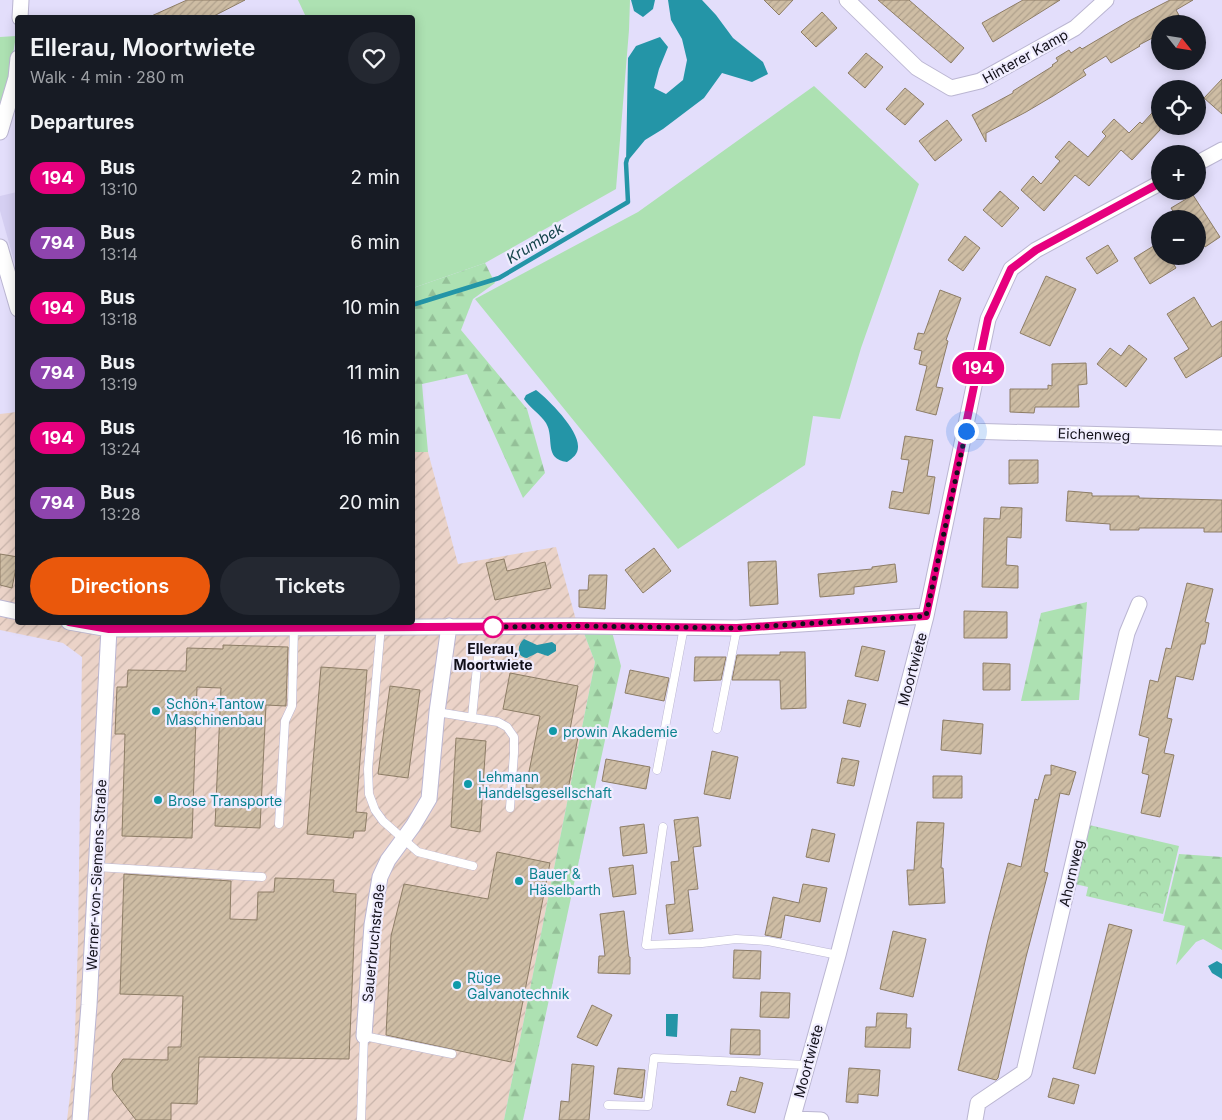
<!DOCTYPE html>
<meta charset="utf-8">
<style>
:root{--surface:#171b24;--page:#242831;--text:#f1f3f6;--muted:#9ea1a6;--accent:#ea580c}
body{margin:0;font-family:Inter,sans-serif;background:var(--page);color:var(--text);height:100vh;display:flex;flex-direction:column;font-size:19px;white-space:nowrap}
*{box-sizing:border-box;margin:0}
p{font-size:16px;color:var(--muted)}
.icon{flex:none;width:28px;height:28px;fill:none;stroke:currentColor;stroke-width:2;stroke-linecap:round;stroke-linejoin:round}
.map{position:relative;flex:1;overflow:hidden}
.panel{position:absolute;left:15px;top:15px;width:400px;height:610px;display:flex;flex-direction:column;background:var(--surface);border-radius:5px;box-shadow:0 2px 12px #0003}
.panel>*{flex:none}
.badge{padding:0 10px;border-radius:16px;font-size:18px;line-height:32px}
.needle{width:32px;rotate:120deg}
.buttons{position:absolute;left:1151px;top:15px;display:grid;gap:10px}
.buttons a{display:grid;place-items:center;width:55px;height:55px;border-radius:50%;background:var(--surface);box-shadow:0 2px 12px #0003;font-size:25px}
.you{position:absolute;width:25px;height:25px;margin:-12px;border:4px solid #fff;border-radius:50%;background:#1a73e8;box-shadow:0 0 0 8px #1a73e833}
.map>.badge{position:absolute;translate:-50% -50%;box-shadow:0 0 0 2px #fff}
h2{padding:0 15px;font-size:19px;line-height:45px}
.round{display:grid;place-items:center;flex:none;width:52px;height:52px;border-radius:26px;background:var(--page)}
.headline{display:flex;align-items:center;justify-content:space-between;height:85px;padding:0 15px}
h1{font-size:24px;font-weight:600;line-height:38px}
.action{display:flex;gap:10px;margin-top:auto;padding:10px 15px}
.action a{flex:1;height:58px;border-radius:30px;background:var(--accent);color:#fff;font-size:20px;font-weight:600;line-height:58px;text-align:center}
.action a+a{background:var(--page);color:var(--text)}
ul{padding:0;list-style:none}
li{display:flex;align-items:center;gap:15px;height:65px;padding:0 15px}
li div{flex:1}
li b{display:block;font-size:19px}
li em{font-style:normal}
li .badge{min-width:55px;font-weight:700;text-align:center}
.map>svg:first-child{display:block}
.built{fill:#d5cff2}
.industrial{fill:url(#industrial-furrows)}
.green{fill:#ade1b2}
.forest{fill:url(#forest-firs)}
.park{fill:url(#park-crowns)}
.water{fill:#2495a7}
.lines{fill:none;stroke-linecap:round;stroke-linejoin:round}
.stream{stroke:#2495a7;stroke-width:4.5}
.building{fill:url(#building-hatch);stroke:#8d7d66}
.service-casing{stroke:#bbb6d2;stroke-width:9}
.minor-casing{stroke:#bbb6d2;stroke-width:17}
.service{stroke:#fff;stroke-width:8}
.minor{stroke:#fff;stroke-width:15}
.line-casing{stroke:#fff;stroke-width:11}
.line{stroke:#e6007e;stroke-width:8}
.walk{stroke:#12101a;stroke-width:5;stroke-dasharray:0 9}
.stop-dot{fill:#fff;stroke:#e6007e;stroke-width:2.5}
.culture-dot{fill:#0f9aa8;stroke:#f0edff;stroke-width:2}
.labels{text-anchor:middle;dominant-baseline:central;stroke-width:4.5;stroke-linejoin:round;paint-order:stroke}
.street-label{font-size:14px;fill:#12101a;stroke:#f0edff}
.stop-label{font-size:14px;font-weight:bold;fill:#12101a;stroke:#f0edff}
.culture-label{font-size:14px;fill:#0d838f;stroke:#f0edff;text-anchor:start}
.water-label{font-size:15px;font-style:italic;fill:#15444c;stroke:#f0edff}
</style>
<div class="map">
<svg width="1222" height="1120" viewBox="0 0 1222 1120">
<defs>
<pattern id="industrial-furrows" width="10" height="10" patternUnits="userSpaceOnUse" patternTransform="scale(1.25)"><rect width="10" height="10" fill="#ebd3c8"/><path d="M-1 1l2-2M0 10L10 0M9 11l2-2" fill="none" stroke="#c8b4ab"/></pattern>
<pattern id="forest-firs" width="22" height="20" patternUnits="userSpaceOnUse" patternTransform="scale(1.25)"><rect width="22" height="20" fill="#ade1b2"/><path d="M5 1l3.5 6h-7zM16 11l3.5 6h-7z" fill="#94c098"/></pattern>
<pattern id="park-crowns" width="20" height="18" patternUnits="userSpaceOnUse" patternTransform="scale(1.25)"><rect width="20" height="18" fill="#ade1b2"/><path d="M2 6a3 3 0 1 1 6 0M12 15a3 3 0 1 1 6 0" fill="none" stroke="#94c098"/></pattern>
<pattern id="building-hatch" width="6" height="6" patternUnits="userSpaceOnUse" patternTransform="scale(1.25)"><rect width="6" height="6" fill="#cebda4"/><path d="M-1 1l2-2M0 6l6-6M5 7l2-2" fill="none" stroke="#b0a18d"/></pattern>
</defs>
<rect width="100%" height="100%" fill="#e3defb"/>
<path class="built" d="M17 192H18L17 271 0 211V196Z"/>
<path class="industrial" d="M17 412 18 622H412L413 452H428L458 564 556 547 576 620 582 628 595 662 504 1120H67L74 1063 78 941 82 657 63 643 0 630V414Z"/>
<path class="green" d="M298 0H630L629 30 616 189 485 263 413 288 412 18 306 17Z
M16 36 9 78 0 103V37Z
M814 86 919 184 861 348 840 419 813 416 805 465 678 549 475 299 638 212Z"/>
<path class="forest" d="M485 263 495 283 473 299 461 330 527 409 545 473 523 498 467 374 422 384 428 452H413V288Z
M1087 602 1079 700 1021 701 1041 613Z
M582 628H611L621 666 523 1120H504L595 662Z
M1179 854 1222 857V950L1203 939 1196 942 1176 965 1185 926 1163 921Z"/>
<path class="park" d="M1089 825 1179 846 1163 914 1086 896 1088 887 1075 884Z"/>
<path class="water" d="M631 0H655L653 9 643 17 634 11Z
M668 0H702L716 15 733 38 763 62 768 74 752 82 722 73 704 98 663 129 645 140 626 163 628 58 636 46 660 37 668 47 659 69 654 88 666 94 683 80 687 60 682 39 671 20Z
M536 390C549 400 579 430 578 447 578 454 573 458 567 462 543 459 555 438 546 423 540 414 530 408 524 399L526 395Z
M524 639 537 645 552 642 556 645V651L548 656C532 652 543 651 527 658 516 657 517 645 524 639Z
M1217 961 1222 964V979L1212 973 1208 966Z
M666 1014H678L677 1037 666 1036Z"/>
<g class="lines">
<path class="stream" d="M412 305 499 278 628 202 626 163 627 159"/>
</g>
<path class="building" d="M187 0H245L210 18H147Z
M764 0H793L779 15Z
M878 0H909L964 48 951 63Z
M1023 0H1060L993 42 982 23Z
M1170 0H1193L1176 10 1184 24H1160V34L1139 45 1140 46 1111 63 1106 56 1083 70 1086 75 1053 96 1026 112 986 133V142L972 115 1013 93V91L1053 66 1052 65 1058 61 1056 58 1069 50 1071 53 1080 47 1082 49 1131 20Z
M822 12 837 28 816 47 801 32Z
M866 53 883 67 865 88 848 73Z
M1222 79V114L1204 98Z
M905 88 924 104 905 125 886 109Z
M1160 104V130L1132 160 1121 150 1089 186 1075 175 1044 211 1021 190 1033 176 1041 184 1060 161 1055 157 1069 141 1088 157 1106 136 1102 132 1114 119 1129 133 1140 122 1142 124Z
M947 120 962 140 935 161 919 141Z
M1000 191 1019 208 1002 227 983 210Z
M1193 195 1220 237 1205 247 1198 235V219H1178L1171 208Z
M965 236 980 248 963 271 948 260Z
M1160 242V256H1169L1176 268 1150 284 1134 258Z
M1108 245 1118 261 1097 274 1086 258Z
M1046 276 1076 289 1050 346 1020 333Z
M940 290 961 298 946 340 948 341 936 387 943 388 936 415 916 410 927 366 919 364 922 351 914 349 918 333 924 334Z
M1194 297 1212 327 1222 321V356L1186 378 1174 358 1189 349 1167 314Z
M1129 345 1147 359 1126 387 1097 364 1110 348 1121 356Z
M1086 363 1087 384 1078 385 1079 407H1035L1034 413 1010 412V389H1048V385L1052 386V364Z
M905 436 933 440 927 476 935 477 929 514 889 508 892 491 903 493 909 460 901 459Z
M1009 460H1038V483L1009 484Z
M1068 491 1092 493V496H1139V498L1222 500V532H1204V528H1139V530H1110V524L1066 521Z
M1001 507 1022 508 1021 538 1007 537 1006 565 1018 566V588L982 587 984 518 1000 519Z
M654 548 671 571 643 593 625 570Z
M0 554 18 557 12 588 0 585Z
M504 559 507 571 545 562 551 588 495 600 486 563Z
M776 561 778 604 750 606 748 562Z
M895 564 897 582 854 587V594L820 597 818 574 872 569V567Z
M589 575H607L605 609 579 607V590H588Z
M1187 583 1213 589 1205 622 1209 623 1205 644H1201L1193 680 1176 676 1167 718 1172 719 1164 753 1174 755 1160 817 1141 813 1149 775 1142 773 1149 738 1139 735 1150 680 1158 682 1166 648 1171 649Z
M964 611 1007 612V638H964Z
M223 645 288 647 286 705V706L266 705 260 828 215 826 221 688 197 687 192 838 122 836 125 734H115L117 687H127L128 670 186 671 187 648 223 649Z
M862 646 885 651 878 681 855 676Z
M780 652H805L806 708 781 709 780 680H732L737 655H780Z
M695 657H726L721 680 694 681Z
M983 663 1010 664V690H983Z
M321 667 367 670 356 812 367 813 365 831H354L353 838 307 834Z
M630 670 669 678 664 701 625 693Z
M510 673 578 686 569 735 578 737 567 795 526 787 540 716 503 709Z
M390 686 420 690 408 778 378 774Z
M848 700 866 704 860 727 843 723Z
M943 720 983 724 981 754 941 750Z
M456 738 486 741 480 832 451 827Z
M712 751 738 757 730 799 704 794Z
M842 758 859 761 854 786 837 783Z
M606 759 650 767 646 789 602 781Z
M1051 765 1076 772 1069 795 1060 793 1044 872 1048 873 1026 957 998 1078 996 1080 958 1070 989 935 1008 863 1021 867 1035 799 1038 800 1045 775H1051Z
M933 776H962V798H933Z
M698 817 701 846 693 847 698 889 688 890 693 931 669 934 666 905 675 904 671 862 679 861 674 820Z
M917 822 944 823 941 868H943L945 903 909 905 907 870H914Z
M644 824 647 853 623 856 620 827Z
M812 829 835 834 829 862 806 857Z
M497 852 550 863 511 1062 386 1035 391 936 404 884 488 899Z
M633 865 636 894 613 897 609 868Z
M124 874 231 881 230 919 257 920 258 892H274L275 878 334 880 333 892 356 894 349 1059 199 1057 197 1104 171 1103V1120H136L113 1090 112 1074 123 1059 168 1060V1047H181L183 996 120 994Z
M803 884 827 888 820 922 785 915 781 938 765 935 773 897 799 903Z
M624 911 629 957H630V974L598 973 599 956H605L600 914Z
M1109 924 1132 930 1095 1074 1073 1068Z
M893 931 926 939 913 997 880 989Z
M734 950 761 951 760 979 733 978Z
M761 992 790 993 789 1018 760 1017Z
M592 1005 612 1015 597 1046 577 1037Z
M877 1013 907 1014 906 1028H911L910 1048 865 1047 866 1027H876Z
M731 1029 760 1030V1055L730 1054Z
M572 1064 594 1066 589 1120H559L561 1101 569 1102Z
M618 1068 645 1070 642 1098 614 1094Z
M849 1068 880 1070 878 1096 858 1094V1103L846 1102Z
M740 1077 763 1083 755 1113 727 1105 731 1091 736 1092Z
M1053 1078 1079 1085 1074 1104 1048 1097Z"/>
<g class="lines">
<g class="service-casing">
<path id="service" d="M381 626 368 769 369 794 375 810 383 821 418 852 473 866
M437 712 498 722 507 727 514 737V753L510 808
M472 717 478 657
M717 729 737 628
M657 770 684 627
M279 824 285 721 292 706 294 628
M663 827 646 945 702 943 736 939 768 941 838 955
M96 867 262 877
M608 1105 648 1106 654 1058 807 1065
M361 1120 364 1036 452 1054"/>
</g>
<g class="minor-casing">
<path id="minor" d="M847 0 917 68 951 88 980 81 1075 28 1106 0
M20 18 21 0
M0 132 16 78 18 58
M1198 163 1222 150
M0 247 18 309
M966 431 1222 438
M0 608 18 612
M69 622 109 629 578 626 737 628 926 616
M364 1036 372 925 380 877 388 860 413 826 429 799 437 712 449 626
M793 1119 821 1120
M80 1120 89 1005 109 629
M792 1120 838 955 926 616 988 319 1011 269 1036 250 1160 183
M975 1120 978 1103 1024 1072 1127 633 1139 604"/>
</g>
<use href="#service" class="service"/>
<use href="#minor" class="minor"/>
</g>
<g class="lines">
<g class="line-casing">
<path id="line" d="M69 622 109 629 578 626 737 628 926 616 988 319 1011 269 1036 250 1160 183"/>
</g>
<use href="#line" class="line"/>
<path class="walk" d="M493 627H486L578 626 737 628 926 616 966 431"/>
</g>
<circle class="stop-dot" cx="493" cy="627" r="10"/>
<g class="culture-dot">
<circle cx="156" cy="711" r="5"/>
<circle cx="553" cy="731" r="5"/>
<circle cx="468" cy="784" r="5"/>
<circle cx="158" cy="800" r="5"/>
<circle cx="519" cy="881" r="5"/>
<circle cx="457" cy="985" r="5"/>
</g>
<g class="labels">
<g class="street-label">
<text transform="translate(1025 56) rotate(-29)">Hinterer Kamp</text>
<text transform="translate(1094 434) rotate(2)">Eichenweg</text>
<text transform="translate(912 669) rotate(-75)">Moortwiete</text>
<text transform="translate(1071 873) rotate(-77)">Ahornweg</text>
<text transform="translate(96 875) rotate(-87)">Werner-von-Siemens-Straße</text>
<text transform="translate(373 943) rotate(-84)">Sauerbruchstraße</text>
<text transform="translate(808 1061) rotate(-75)">Moortwiete</text>
</g>
<g class="stop-label">
<text x="493" y="648">Ellerau,<tspan x="493" dy="16">Moortwiete</tspan></text>
</g>
<g class="culture-label">
<text x="166" y="703">Schön+Tantow<tspan x="166" dy="16">Maschinenbau</tspan></text>
<text x="563" y="731">prowin Akademie</text>
<text x="478" y="776">Lehmann<tspan x="478" dy="16">Handelsgesellschaft</tspan></text>
<text x="168" y="800">Brose Transporte</text>
<text x="529" y="873">Bauer &amp;<tspan x="529" dy="16">Häselbarth</tspan></text>
<text x="467" y="977">Rüge<tspan x="467" dy="16">Galvanotechnik</tspan></text>
</g>
<g class="water-label">
<text transform="translate(535 243) rotate(-31)">Krumbek</text>
</g>
</g>
</svg>
<div class="buttons">
<a><svg class="needle" viewBox="-14 -14 28 28"><path d="M0-13l5 13h-10z" fill="#e53935"/><path d="M0 13l5-13h-10z" fill="#9ea1a6"/></svg></a>
<a><svg class="icon" aria-label="locate" viewBox="0 0 24 24"><circle cx="12" cy="12" r="6"/><path d="M12 2v4M12 18v4M2 12h4M18 12h4"/></svg></a>
<a>+</a>
<a>−</a>
</div>
<div class="you" style="left:966px;top:431px"></div>
<b class="badge" style="left:978px;top:368px;background:#e6007e;color:#fff">194</b>
<section class="panel">
<div class="headline"><div><h1>Ellerau, Moortwiete</h1><p>Walk · 4 min · 280 m</p></div><a class="round"><svg class="icon" aria-label="heart" viewBox="0 0 24 24"><path d="M12 20l-8-8c-3-5 5-10 8-4 3-6 11-1 8 4z"/></svg></a></div>
<h2>Departures</h2>
<ul>
<li><span class="badge" style="background:#e6007e;color:#fff">194</span><div><b>Bus</b><p>13:10</p></div><em>2 min</em></li>
<li><span class="badge" style="background:#8e44ad;color:#fff">794</span><div><b>Bus</b><p>13:14</p></div><em>6 min</em></li>
<li><span class="badge" style="background:#e6007e;color:#fff">194</span><div><b>Bus</b><p>13:18</p></div><em>10 min</em></li>
<li><span class="badge" style="background:#8e44ad;color:#fff">794</span><div><b>Bus</b><p>13:19</p></div><em>11 min</em></li>
<li><span class="badge" style="background:#e6007e;color:#fff">194</span><div><b>Bus</b><p>13:24</p></div><em>16 min</em></li>
<li><span class="badge" style="background:#8e44ad;color:#fff">794</span><div><b>Bus</b><p>13:28</p></div><em>20 min</em></li>
</ul>
<div class="action"><a>Directions</a><a>Tickets</a></div>
</section>
</div>
